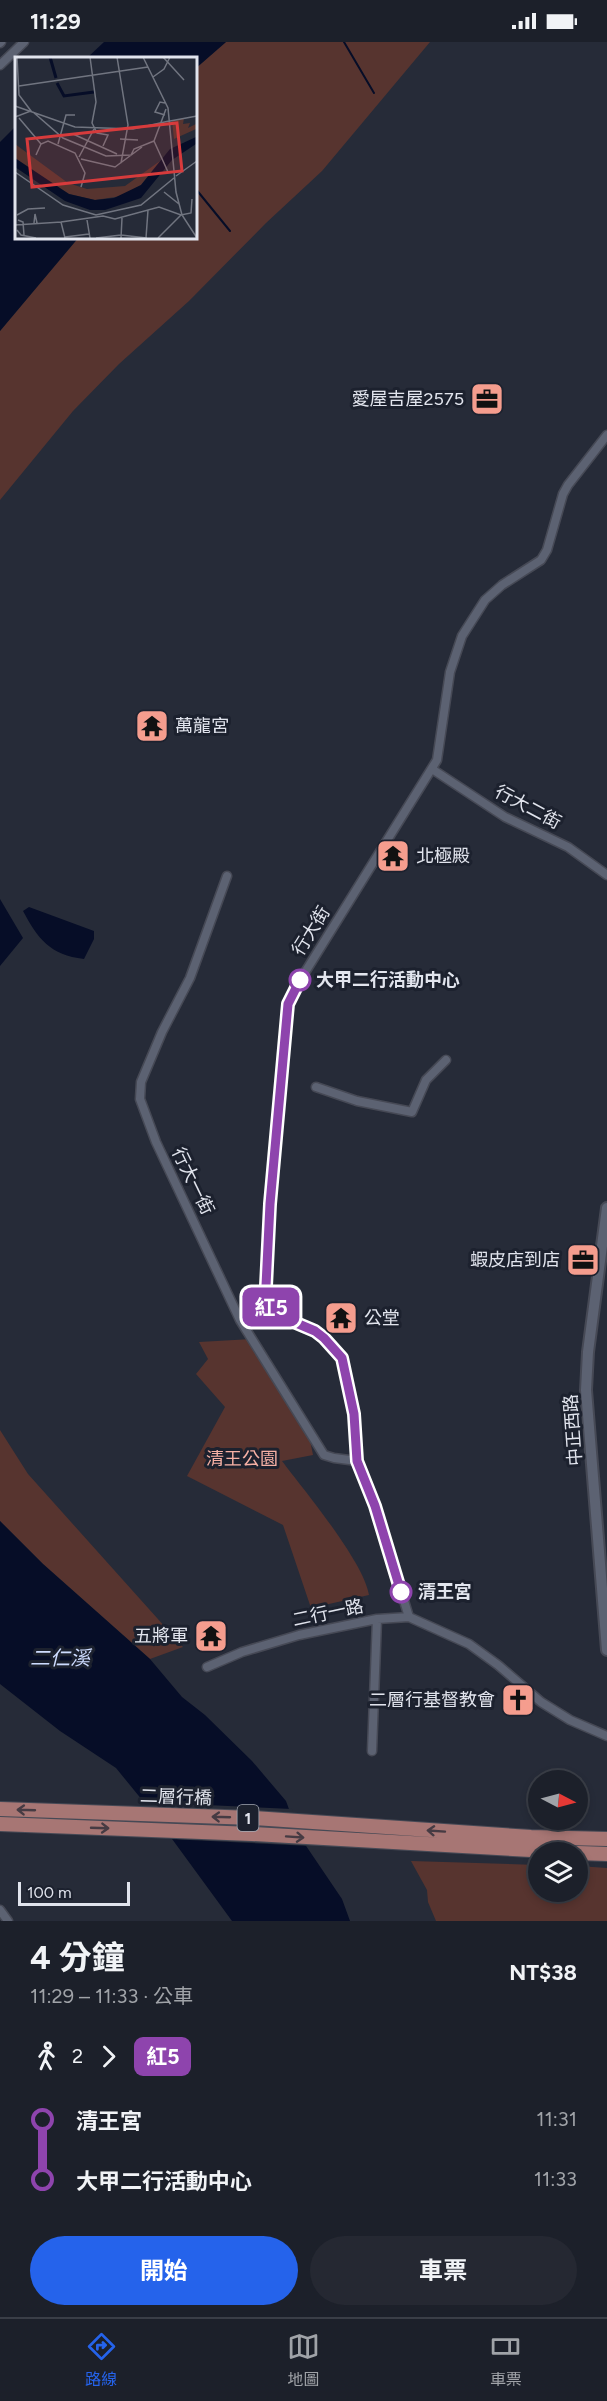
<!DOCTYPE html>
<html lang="zh-TW">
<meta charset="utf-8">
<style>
:root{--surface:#1c202a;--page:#252832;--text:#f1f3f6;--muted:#a0a3a8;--line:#3a3e47;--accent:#2563eb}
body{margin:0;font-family:Figtree,"Noto Sans TC",sans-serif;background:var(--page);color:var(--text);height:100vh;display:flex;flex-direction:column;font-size:22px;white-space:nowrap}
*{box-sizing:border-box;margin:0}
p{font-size:20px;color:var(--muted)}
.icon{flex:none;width:33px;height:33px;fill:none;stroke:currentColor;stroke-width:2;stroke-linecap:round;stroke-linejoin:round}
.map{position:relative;height:1879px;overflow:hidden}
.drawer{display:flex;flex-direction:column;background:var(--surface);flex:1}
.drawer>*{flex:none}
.badge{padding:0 12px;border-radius:9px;font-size:21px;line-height:39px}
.needle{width:39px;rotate:96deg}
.buttons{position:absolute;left:528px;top:1728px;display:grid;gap:12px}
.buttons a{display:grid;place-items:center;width:60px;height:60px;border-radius:50%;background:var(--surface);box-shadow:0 3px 9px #0003,0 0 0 2px var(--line);font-size:30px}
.scale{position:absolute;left:18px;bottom:15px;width:112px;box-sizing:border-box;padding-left:6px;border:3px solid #e1e4ed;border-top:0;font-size:16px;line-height:21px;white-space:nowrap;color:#e1e4ed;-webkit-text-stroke:4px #1c212e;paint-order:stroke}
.map>.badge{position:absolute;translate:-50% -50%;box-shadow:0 0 0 3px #fff}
.legs{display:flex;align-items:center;gap:9px;height:66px;padding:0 30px;font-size:20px}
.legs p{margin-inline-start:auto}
.headline{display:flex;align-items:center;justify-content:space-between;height:102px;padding:0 30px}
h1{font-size:33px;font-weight:700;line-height:45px}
.cta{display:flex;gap:12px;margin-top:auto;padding:12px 30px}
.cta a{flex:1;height:69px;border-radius:36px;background:var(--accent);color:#fff;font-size:24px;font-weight:700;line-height:69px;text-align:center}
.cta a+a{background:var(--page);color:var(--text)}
ul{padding:0 30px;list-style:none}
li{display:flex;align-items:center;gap:21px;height:60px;font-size:22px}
li i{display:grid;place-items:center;width:9px;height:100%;margin:0 8px;background:currentColor}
li i::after{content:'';width:15px;height:15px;margin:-8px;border:4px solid;border-radius:50%;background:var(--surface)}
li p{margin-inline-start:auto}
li:first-child i{background:linear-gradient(#0000 50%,currentColor 0)}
li:last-child i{background:linear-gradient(currentColor 50%,#0000 0)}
.status{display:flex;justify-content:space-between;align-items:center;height:42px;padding:0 30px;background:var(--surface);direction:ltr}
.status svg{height:16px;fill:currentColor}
.tab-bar{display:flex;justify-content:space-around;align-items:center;height:84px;border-top:2px solid var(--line);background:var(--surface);font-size:16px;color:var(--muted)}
.tab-bar a{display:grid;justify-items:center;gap:3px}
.tab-bar .current{color:var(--accent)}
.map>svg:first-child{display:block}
.green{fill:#57342f}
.water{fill:#060d27}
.pier{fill:#262b38}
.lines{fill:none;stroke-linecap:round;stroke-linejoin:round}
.stream{stroke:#060d27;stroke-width:2}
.minor-casing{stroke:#464955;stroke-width:11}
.tertiary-casing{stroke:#464955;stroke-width:14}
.primary-casing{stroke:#464955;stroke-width:16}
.minor{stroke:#5c6272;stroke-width:8}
.tertiary{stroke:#5c6272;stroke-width:10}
.primary{stroke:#a77674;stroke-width:14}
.oneway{stroke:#463b43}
.line-1-casing{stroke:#fff;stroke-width:14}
.line-1{stroke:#8e44ad;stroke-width:9}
.stop-1-dot{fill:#fff;stroke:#8e44ad;stroke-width:3}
.labels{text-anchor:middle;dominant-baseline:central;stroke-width:6;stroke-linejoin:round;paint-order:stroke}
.shield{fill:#1c212e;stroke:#a6aab4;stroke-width:1.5}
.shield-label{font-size:16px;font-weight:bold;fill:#e1e4ed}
.poi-label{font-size:18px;fill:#e1e4ed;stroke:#1c212e;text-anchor:end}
.street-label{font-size:18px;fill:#e1e4ed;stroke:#1c212e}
.stop-label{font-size:18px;font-weight:bold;fill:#e1e4ed;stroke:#1c212e;text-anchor:start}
.park-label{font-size:18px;fill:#f6b0a4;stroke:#1c212e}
.water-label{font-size:20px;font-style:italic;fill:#cedcff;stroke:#1c212e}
.inset-river{fill:none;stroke:#060d27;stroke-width:3}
.inset-road{fill:none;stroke:#717580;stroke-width:1.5}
.view{fill:#d73b3c;fill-opacity:0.15;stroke:#d73b3c;stroke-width:3}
.inset-edge{fill:none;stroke:#e1e4ed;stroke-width:3}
</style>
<div class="status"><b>11:29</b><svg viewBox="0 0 49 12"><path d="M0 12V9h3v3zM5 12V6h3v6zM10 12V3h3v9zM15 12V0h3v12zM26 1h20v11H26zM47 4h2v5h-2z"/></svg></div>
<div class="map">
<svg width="607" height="1879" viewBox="0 0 607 1879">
<rect width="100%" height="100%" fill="#262b38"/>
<path class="green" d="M226 0H430L322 129 266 181 189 259 119 322 73 369 0 458V289L79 195H195V27Z
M252 1297 308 1388 313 1413 282 1419C304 1448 364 1520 369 1553L311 1566 283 1483 187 1434 225 1365 196 1332 208 1317 199 1300Z
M0 1388 28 1432 183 1605 150 1617 43 1522 0 1479Z
M411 1819 538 1823V1850H578V1824L607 1826V1879H436L428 1860 427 1848Z"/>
<path class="water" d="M104 0H226L195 27V16H87Z
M16 84V195H79L0 289V100Z
M0 857 23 896 0 924Z
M29 865 94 889V897L84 917C50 913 38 897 23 869Z
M0 1479 43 1522 150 1617 182 1655 205 1673 252 1719 286 1759 298 1792 342 1857 350 1879H232L156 1775 116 1726 60 1689 0 1642Z"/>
<path class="pier" d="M140 1760 292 1767 300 1790 309 1804 169 1797Z"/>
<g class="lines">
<path class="stream" d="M344 0 374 51
M195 146 230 189"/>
<g class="minor-casing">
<path id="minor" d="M0 1 1 0
M0 23 24 0
M432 727 505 775 568 805 607 833
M227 834 190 936 162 990 141 1040 140 1057 156 1100 240 1278 324 1413 334 1416 357 1419
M316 1045 357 1059 412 1070 426 1038 446 1018
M409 1575 375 1464 357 1419 354 1372 342 1316 324 1296 315 1289 282 1275 269 1262 266 1244 270 1162 288 962 294 948 437 718 450 630 462 594 485 558 502 543 541 518 547 508 563 452 568 443 607 393
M207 1625 242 1610 299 1593 377 1577 409 1575 469 1602 498 1623 541 1660 570 1678 607 1694
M372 1709 377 1577
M0 1868 8 1879"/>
</g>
<g class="tertiary-casing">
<path id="tertiary" d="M607 1166 588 1310 586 1348 607 1608"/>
</g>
<g class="primary-casing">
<path id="primary" d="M0 1767 253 1776 531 1795 607 1797
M0 1782 252 1792 567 1810
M578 1811 607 1812"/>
</g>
<use href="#minor" class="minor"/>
<use href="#tertiary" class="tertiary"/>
<use href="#primary" class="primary"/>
</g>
<defs><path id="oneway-shaft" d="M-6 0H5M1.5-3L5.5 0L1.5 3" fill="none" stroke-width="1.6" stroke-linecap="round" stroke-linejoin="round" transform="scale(1.5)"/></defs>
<g class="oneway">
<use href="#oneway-shaft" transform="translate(26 1768) rotate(-178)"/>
<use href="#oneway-shaft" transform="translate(221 1775) rotate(-178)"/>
<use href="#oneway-shaft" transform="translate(100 1786) rotate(2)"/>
<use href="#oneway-shaft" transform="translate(436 1789) rotate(-176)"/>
<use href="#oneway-shaft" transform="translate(295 1795) rotate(4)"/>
</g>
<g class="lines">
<g class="line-1-casing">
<path id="line-1" d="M300 938 288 962 270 1162 266 1244 269 1263 282 1275 315 1289 324 1296 342 1316 354 1372 357 1419 375 1464 401 1550"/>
</g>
<use href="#line-1" class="line-1"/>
</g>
<defs>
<g id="office-square" transform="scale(1.725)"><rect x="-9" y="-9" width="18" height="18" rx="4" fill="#f59d8e" stroke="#1c212e"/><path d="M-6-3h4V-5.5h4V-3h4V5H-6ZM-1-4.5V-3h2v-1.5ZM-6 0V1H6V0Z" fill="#111"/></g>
<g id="temple-square" transform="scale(1.725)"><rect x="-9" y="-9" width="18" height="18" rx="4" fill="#f59d8e" stroke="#1c212e"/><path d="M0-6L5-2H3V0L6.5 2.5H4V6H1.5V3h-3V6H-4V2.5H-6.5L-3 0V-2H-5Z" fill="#111"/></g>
<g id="church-square" transform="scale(1.725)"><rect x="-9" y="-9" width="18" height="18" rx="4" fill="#f59d8e" stroke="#1c212e"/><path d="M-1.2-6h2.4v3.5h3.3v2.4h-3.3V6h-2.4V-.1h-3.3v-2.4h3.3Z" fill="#111"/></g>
</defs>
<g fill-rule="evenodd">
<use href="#office-square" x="487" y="357"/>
<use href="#temple-square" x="152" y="684"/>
<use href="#temple-square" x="393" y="814"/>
<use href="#office-square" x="583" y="1218"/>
<use href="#temple-square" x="341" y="1276"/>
<use href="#temple-square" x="211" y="1594"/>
<use href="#church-square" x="518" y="1658"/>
</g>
<g class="stop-1-dot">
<circle cx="300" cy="938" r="10"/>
<circle cx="401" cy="1550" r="10"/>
</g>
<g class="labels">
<rect class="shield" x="237.5" y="1763" width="21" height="26" rx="4.5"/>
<g class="shield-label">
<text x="248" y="1776">1</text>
</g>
<g class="poi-label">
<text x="464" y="357">愛屋吉屋2575</text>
<text x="175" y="684" text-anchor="start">萬龍宮</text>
<text x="416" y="814" text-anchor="start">北極殿</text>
<text x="560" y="1218">蝦皮店到店</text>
<text x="364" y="1276" text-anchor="start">公堂</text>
<text x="188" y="1594">五將軍</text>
<text x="495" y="1658">二層行基督教會</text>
</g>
<g class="street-label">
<text transform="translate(528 765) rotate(28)">行大二街</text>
<text transform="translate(311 889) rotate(-58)">行大街</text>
<text transform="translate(193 1139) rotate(64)">行大一街</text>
<text transform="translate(573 1388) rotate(-94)">中正西路</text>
<text transform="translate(328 1571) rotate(-12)">二行一路</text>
<text transform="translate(176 1755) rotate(2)">二層行橋</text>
</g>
<g class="stop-label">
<text x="316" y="938">大甲二行活動中心</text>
<text x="418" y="1550">清王宮</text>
</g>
<g class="park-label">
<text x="242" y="1417">清王公園</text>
</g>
<g class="water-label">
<text x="60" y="1616">二仁溪</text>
</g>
</g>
<g transform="translate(15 15)">
<rect width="182" height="182" fill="#262b38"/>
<path d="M169 61 168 67 175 66 173 71 181 67V72L159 82 157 64ZM0 87 53 126 72 132 110 129 145 104 126 128 107 139 80 143 54 137 22 118 0 101Z" fill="#57342f"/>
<path d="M181 80V87L157 103 126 141 90 153H75L50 144 0 110V101L54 137 80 143 99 141 126 128 155 92Z" fill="#060d27"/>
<path class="inset-river" d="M35 0 41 21M42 26 49 39 79 35"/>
<path class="inset-road" d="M75 0 81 45 77 66 82 76 93 78 88 89M102 0 113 68 106 106M128 0 153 51 161 135 167 158 182 181M148 0 169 23M138 20 149 12 155 0M4 29 133 10M0 49 60 70 118 72 154 64M151 52 139 84 153 115M18 55 48 81 91 99 116 98 119 92 139 84M150 58 140 55 145 45 150 46M0 60 16 54 4 38 2 0M4 61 26 87M155 64 182 59M58 77 102 97M105 82 123 83M43 87 51 58H60M21 98 26 87 33 84 60 96 70 116 66 130M64 100 79 72M66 102 100 110 127 90M0 115 48 148 81 158 126 148 159 121M161 119 182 104M149 135 164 147M2 158 13 152 30 151M3 163 8 165 9 178M72 163 75 181M46 165 88 159 100 162 144 150 166 158 176 156 177 142M19 166 20 157 22 166M0 168 46 165 50 181M2 173 6 178 21 181M50 180 74 177M81 181 106 178 132 181M106 181 107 161M131 181 133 153M143 181 166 158"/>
<path class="view" d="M162 66 167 114 17 130 12 82Z"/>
<rect width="182" height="182" class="inset-edge"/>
</g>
</svg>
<div class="buttons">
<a><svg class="needle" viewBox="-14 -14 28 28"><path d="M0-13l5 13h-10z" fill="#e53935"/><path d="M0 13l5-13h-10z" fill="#a0a3a8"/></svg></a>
<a><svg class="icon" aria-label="layers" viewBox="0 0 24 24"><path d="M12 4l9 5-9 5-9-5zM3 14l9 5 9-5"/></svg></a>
</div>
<div class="scale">100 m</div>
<b class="badge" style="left:271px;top:1265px;background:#8e44ad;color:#fff">紅5</b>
</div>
<section class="drawer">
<div class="headline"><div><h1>4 分鐘</h1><p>11:29 – 11:33 · 公車</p></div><b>NT$38</b></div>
<div class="legs"><svg class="icon" aria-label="walk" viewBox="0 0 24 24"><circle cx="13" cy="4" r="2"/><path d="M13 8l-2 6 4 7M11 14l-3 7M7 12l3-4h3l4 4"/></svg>2<svg class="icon" aria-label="forward" viewBox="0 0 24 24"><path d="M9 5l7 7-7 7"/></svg><b class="badge" style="background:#8e44ad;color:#fff">紅5</b></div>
<ul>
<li><i style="color:#8e44ad"></i><b>清王宮</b><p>11:31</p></li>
<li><i style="color:#8e44ad"></i><b>大甲二行活動中心</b><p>11:33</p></li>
</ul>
<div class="cta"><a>開始</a><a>車票</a></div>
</section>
<nav class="tab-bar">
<a class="current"><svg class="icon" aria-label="directions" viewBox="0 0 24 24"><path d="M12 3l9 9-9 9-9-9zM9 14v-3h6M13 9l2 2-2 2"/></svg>路線</a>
<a><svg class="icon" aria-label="map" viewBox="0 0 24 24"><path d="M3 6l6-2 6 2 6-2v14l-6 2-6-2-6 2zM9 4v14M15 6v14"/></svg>地圖</a>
<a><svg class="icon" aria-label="tickets" viewBox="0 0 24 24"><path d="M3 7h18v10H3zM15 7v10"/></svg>車票</a>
</nav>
